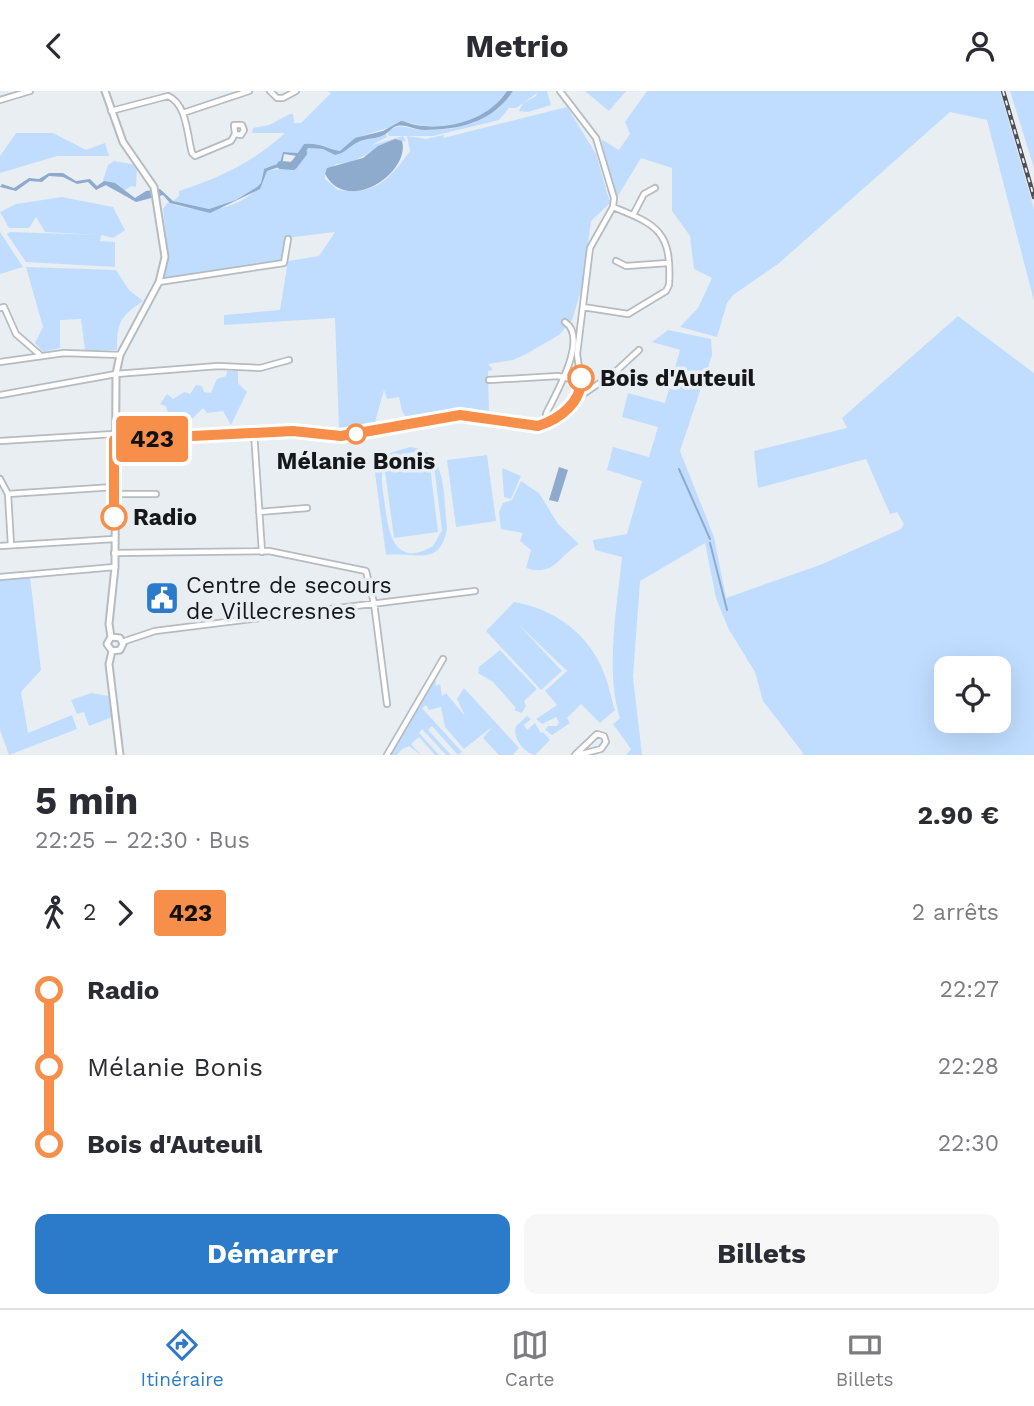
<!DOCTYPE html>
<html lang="fr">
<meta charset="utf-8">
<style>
:root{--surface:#fff;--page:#f7f7f7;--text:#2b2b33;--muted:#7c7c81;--line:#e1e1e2;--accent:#2b7bca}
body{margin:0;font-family:"Work Sans",sans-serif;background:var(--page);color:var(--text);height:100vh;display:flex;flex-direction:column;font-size:26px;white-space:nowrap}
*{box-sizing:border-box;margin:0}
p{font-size:23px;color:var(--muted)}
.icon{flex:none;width:38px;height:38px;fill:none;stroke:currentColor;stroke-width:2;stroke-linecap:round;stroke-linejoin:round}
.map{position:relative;height:664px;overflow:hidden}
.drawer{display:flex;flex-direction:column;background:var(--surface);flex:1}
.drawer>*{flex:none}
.badge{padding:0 14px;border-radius:5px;font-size:24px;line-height:46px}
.tools{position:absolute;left:934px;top:565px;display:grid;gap:14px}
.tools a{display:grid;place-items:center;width:77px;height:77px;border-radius:14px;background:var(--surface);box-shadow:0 7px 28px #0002;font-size:35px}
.map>.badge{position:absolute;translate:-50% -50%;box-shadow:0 0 0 4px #fff}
.legs{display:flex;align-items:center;gap:10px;height:77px;padding:0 35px;font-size:23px}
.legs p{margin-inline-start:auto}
.headline{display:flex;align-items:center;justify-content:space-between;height:119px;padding:0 35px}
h1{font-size:38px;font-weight:700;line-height:52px}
.cta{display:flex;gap:14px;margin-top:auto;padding:14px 35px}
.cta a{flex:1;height:80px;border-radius:14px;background:var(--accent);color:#fff;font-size:28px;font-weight:700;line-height:80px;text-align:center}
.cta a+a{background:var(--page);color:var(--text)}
ul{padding:0 35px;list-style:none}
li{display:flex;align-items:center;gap:24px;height:77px;font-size:26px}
li i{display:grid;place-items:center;width:10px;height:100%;margin:0 9px;background:currentColor}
li i::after{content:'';width:18px;height:18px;margin:-9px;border:5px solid;border-radius:50%;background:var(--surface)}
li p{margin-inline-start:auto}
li:first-child i{background:linear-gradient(#0000 50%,currentColor 0)}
li:last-child i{background:linear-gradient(currentColor 50%,#0000 0)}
header{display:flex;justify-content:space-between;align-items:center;height:91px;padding:0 35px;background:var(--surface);font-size:32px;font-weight:700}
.dock{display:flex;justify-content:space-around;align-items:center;height:98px;border-top:2px solid var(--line);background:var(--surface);font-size:19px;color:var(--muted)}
.dock a{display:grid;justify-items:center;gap:4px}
.dock .active{color:var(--accent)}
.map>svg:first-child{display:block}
.green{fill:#c0ddff;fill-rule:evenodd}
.water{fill:#8eabcd}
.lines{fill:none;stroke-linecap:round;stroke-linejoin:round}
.stream{stroke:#8eabcd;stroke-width:2}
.river{stroke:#8eabcd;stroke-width:8}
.minor-casing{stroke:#b6bbc0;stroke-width:8}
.tertiary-casing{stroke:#b6bbc0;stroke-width:9}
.minor{stroke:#fff;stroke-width:4.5}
.tertiary{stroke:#fff;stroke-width:5}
.rail-casing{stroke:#4e5053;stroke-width:4.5}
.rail{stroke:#e9eef3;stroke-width:2;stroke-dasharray:5;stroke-linecap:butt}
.line-1-casing{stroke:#fff;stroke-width:16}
.line-1{stroke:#f78f4b;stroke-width:10}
.stop-1-dot{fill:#fff;stroke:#f78f4b;stroke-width:3.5}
.labels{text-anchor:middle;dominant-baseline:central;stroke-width:7;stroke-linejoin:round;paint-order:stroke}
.stop-label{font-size:23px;font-weight:bold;fill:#161719;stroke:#e9eef3;text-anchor:start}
.poi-label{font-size:23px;fill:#161719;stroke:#e9eef3;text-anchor:start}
</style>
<header><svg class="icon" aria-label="back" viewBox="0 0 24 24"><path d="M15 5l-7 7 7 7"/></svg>Metrio<svg class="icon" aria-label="person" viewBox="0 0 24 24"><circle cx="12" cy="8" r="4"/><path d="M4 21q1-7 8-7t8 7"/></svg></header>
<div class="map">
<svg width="1034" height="664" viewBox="0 0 1034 664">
<rect width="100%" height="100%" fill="#e9eef3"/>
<path class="green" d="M327 0H507L489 21 476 28 452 35H422L407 31 365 44 340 60C327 58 321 51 304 53L298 62 283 61 280 72 263 80 261 92 257 96 236 109 209 118 173 110 179 105V100C219 87 255 70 285 42H252L253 37 269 34 290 23H293L294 32H301L331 2Z
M513 0H547L551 14 528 21 519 20 523 12 536 5 537 2 516 17H509L499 29 433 45H389L387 41C401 30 408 39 423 39 459 40 493 31 513 0Z
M585 0H626L609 20Z
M647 0H1000L1034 118V210L987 29 950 21 778 173 733 204 727 212 717 246 680 236 698 217 712 187 694 178 690 145 672 120V77L641 67 616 108 601 48 619 59 630 43 625 31Z
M1010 0H1034V77Z
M567 16 596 63 610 112 591 130 582 196 572 229 559 244 526 263 513 269 488 273 493 279 488 280 489 324C462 319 435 321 408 330L402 320 399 306 387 308 384 299 373 338H339L335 227 224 234V224L280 219 288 170 319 165 335 141 285 147 281 170 163 189 168 165 163 118 168 111C204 127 254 118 267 80L296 75 307 57 323 58 335 64 356 51 386 42 387 46 372 54 403 45 406 50C371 50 368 72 336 73L325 83V88L338 99C376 105 390 87 410 60L407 45 426 48 444 44 443 47Z
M16 42H53L86 59 105 52 109 65H57L0 82V65Z
M114 70 137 74 136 96 131 95 121 102 106 95 103 89 108 74Z
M62 106 113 116 125 139 113 147 101 144 100 150 115 151V176L26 171 7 143 10 141 99 144 45 141 36 126 29 137H9L0 121 16 113Z
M0 141 23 176 0 183Z
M26 176 116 179 129 199 143 210C120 226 117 231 117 259H85L81 228 60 229V257L43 261 35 252 43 236Z
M958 225 1034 282V664H801L803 662 763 610 755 581 728 537 716 507 705 452 640 490 633 586 642 664H626L631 658 613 633 620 627C605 581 617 515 622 466L595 459 593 449 627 443 642 390 607 379 613 356 649 366 658 336 622 326 628 302 665 312 680 259 652 251 668 239 711 248 712 264 680 360 714 446 726 507 820 474 901 438 904 433 897 421 890 423 866 368 758 397 754 360 847 337 842 327ZM947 578H999V630H947Z
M227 280H238V292L247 301 231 334 223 320 207 322 203 317 192 328 169 327 166 315 160 313 167 303 173 308 184 301 190 303 196 294 202 295 204 301 211 302 217 288 226 285Z
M410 356C449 359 443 408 447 437 441 478 412 460 386 464L373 367ZM413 361 423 364 434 375 442 439 433 455C395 477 389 444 385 415 383 398 378 383 388 367Z
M487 364 496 430 456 436 447 369Z
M430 375 438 441 394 447 385 380Z
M502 377 521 385 511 408 504 406Z
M521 390 539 402 558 433 579 453C557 466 555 486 526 477L531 459 520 450 523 442 501 438 499 421 503 412 512 409Z
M30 486 41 579 21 601 28 642 72 624 77 638 9 664 0 639V488Z
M514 511C555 518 589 543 604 582 609 594 611 608 615 619L600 632 581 613 567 627 570 632 552 644 545 639 548 635H557L559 631 556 626 542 633 536 628 557 614 545 600 567 580 518 533 562 580 541 599 486 540Z
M500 559 537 598 524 610 526 615 522 622 514 619 516 617 493 591 478 582 479 576Z
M435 587 436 595 440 593 442 605 446 602 465 625 457 608 464 597 519 657 513 664H499L483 647 492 636 464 658 445 636 441 616 429 619 426 614 422 617 462 661 458 664 432 635 428 639 451 664H446L422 638 419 642 439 664H435L419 646 411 653 421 664 409 655 402 658 397 664H389Z
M91 602 109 605 112 626 89 635 84 621 77 623 71 609Z
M527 625 531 628 524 634 527 639 535 632 541 642 543 641 550 649 535 664C524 662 512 646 516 635Z"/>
<path class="water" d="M507 0H513C493 31 460 39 424 39 414 39 407 33 397 35 391 37 389 41 384 44 376 48 366 47 358 51 349 55 346 62 335 64L323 58 308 57 303 66 284 63 282 75 267 80 260 98 210 122 170 112 163 104 136 111 106 94 96 99 88 91 77 93 63 86 49 85 42 91 30 90 16 100 0 96 2 93 14 97 29 87 39 88 49 82H63L76 90 90 88 97 95 104 90 115 92 135 107 146 100 160 98 173 110 209 118 236 109 257 96 261 92 264 78 280 72 283 61 298 62 304 53C320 51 327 58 340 60L355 47 383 40 401 30C408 31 415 35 423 35 455 38 489 27 507 0Z
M395 48 402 50C411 81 348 125 325 83L327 77 363 67 378 55Z
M559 376 568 379 558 411 549 409Z"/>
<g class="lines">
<path class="stream" d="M679 378 710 448
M710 452 727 519"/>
<path class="river" d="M281 74 293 75 303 62"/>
<g class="minor-casing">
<path id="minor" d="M270 0 277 7H283L296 0
M0 9 30 0
M111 20 168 5C187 13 187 44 192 62L195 65 231 50 235 43 241 44 244 39 242 34H234L235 43
M183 22 249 0
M633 124 644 103 655 97
M616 170 626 175 668 172
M159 191 284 172 288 148
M583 216 628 223 666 200 669 194C672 141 658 134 613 116
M0 217 4 216 16 243 39 263
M0 271 64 262 120 264
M489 289 558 285 571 288 580 279
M0 304 116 283 218 275 260 277 289 269
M579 306 613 283 639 259
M546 323C556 302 589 247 565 231
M254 341 262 461
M115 348 293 340 341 345 460 324 542 334 575 311 582 297 577 263 590 157 613 116 614 107 596 47 560 0
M0 350 114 343
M0 388 8 403 11 454
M8 403 114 396
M115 403H156
M259 421 307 417
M0 455 114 448
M114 462 269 460 366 480 374 512 387 613
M0 486 115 476
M122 551 155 540 475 500
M387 664 443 568
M575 664 597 643 604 645 606 651 601 658 578 664"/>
</g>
<g class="tertiary-casing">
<path id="tertiary" d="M105 0 123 51 154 96 165 166 159 191 120 264 116 283 115 476 109 533 111 546
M111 546 120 547 123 553 120 559 112 560
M111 546 107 553 112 560
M112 560 109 573 120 664"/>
</g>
<use href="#minor" class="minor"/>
<use href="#tertiary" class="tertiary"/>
<g class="rail-casing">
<path id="rail" d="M1003 0 1034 106"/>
</g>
<use href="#rail" class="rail"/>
</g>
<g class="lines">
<g class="line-1-casing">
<path id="line-1" d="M114 426V349L293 340 341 345 460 324 538 335C560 328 582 311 581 287"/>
</g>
<use href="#line-1" class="line-1"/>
</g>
<defs>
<g id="civic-square" transform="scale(1.75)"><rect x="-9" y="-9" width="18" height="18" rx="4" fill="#2b7bca" stroke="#e9eef3"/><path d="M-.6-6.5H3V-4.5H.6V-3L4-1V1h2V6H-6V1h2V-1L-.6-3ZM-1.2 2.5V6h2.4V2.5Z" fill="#fff"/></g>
</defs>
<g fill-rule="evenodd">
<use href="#civic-square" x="162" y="507"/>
</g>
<g class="stop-1-dot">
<circle cx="581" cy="287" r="12"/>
<circle cx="356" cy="343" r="9"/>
<circle cx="114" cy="426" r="12"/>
</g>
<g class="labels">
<g class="stop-label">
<text x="600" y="287">Bois d'Auteuil</text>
<text x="356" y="370" text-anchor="middle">Mélanie Bonis</text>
<text x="133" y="426">Radio</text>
</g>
<g class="poi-label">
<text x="186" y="494">Centre de secours<tspan x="186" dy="26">de Villecresnes</tspan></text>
</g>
</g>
</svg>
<div class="tools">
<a><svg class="icon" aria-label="locate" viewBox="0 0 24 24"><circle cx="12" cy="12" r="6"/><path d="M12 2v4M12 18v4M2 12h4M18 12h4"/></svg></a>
</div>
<b class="badge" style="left:152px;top:348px;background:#f78f4b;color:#111">423</b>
</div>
<section class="drawer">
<div class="headline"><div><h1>5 min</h1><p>22:25 – 22:30 · Bus</p></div><b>2.90 €</b></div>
<div class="legs"><svg class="icon" aria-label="walk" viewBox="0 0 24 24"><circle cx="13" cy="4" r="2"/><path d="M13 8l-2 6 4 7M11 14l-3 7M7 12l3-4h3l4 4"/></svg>2<svg class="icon" aria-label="forward" viewBox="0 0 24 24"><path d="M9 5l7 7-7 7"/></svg><b class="badge" style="background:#f78f4b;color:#111">423</b><p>2 arrêts</p></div>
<ul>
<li><i style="color:#f78f4b"></i><b>Radio</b><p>22:27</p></li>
<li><i style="color:#f78f4b"></i><span>Mélanie Bonis</span><p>22:28</p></li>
<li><i style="color:#f78f4b"></i><b>Bois d'Auteuil</b><p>22:30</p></li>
</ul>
<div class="cta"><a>Démarrer</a><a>Billets</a></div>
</section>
<nav class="dock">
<a class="active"><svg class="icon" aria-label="directions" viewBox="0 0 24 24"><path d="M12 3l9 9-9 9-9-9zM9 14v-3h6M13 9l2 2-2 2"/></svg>Itinéraire</a>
<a><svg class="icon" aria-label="map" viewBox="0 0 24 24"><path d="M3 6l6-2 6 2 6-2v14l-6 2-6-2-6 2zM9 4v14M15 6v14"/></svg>Carte</a>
<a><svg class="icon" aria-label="tickets" viewBox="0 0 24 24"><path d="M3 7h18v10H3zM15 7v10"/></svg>Billets</a>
</nav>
